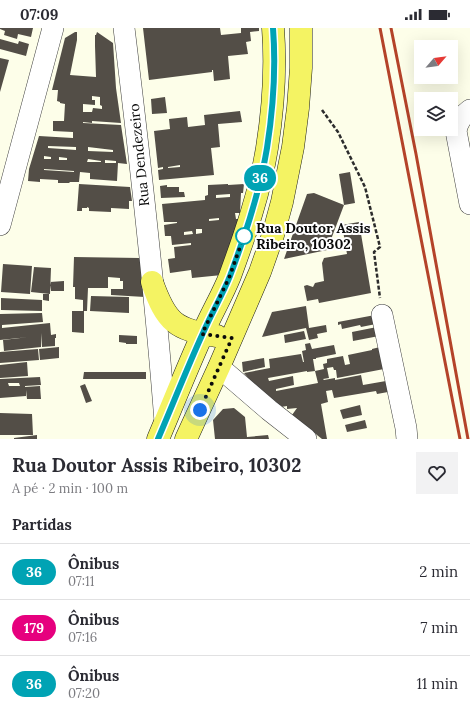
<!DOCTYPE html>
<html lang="pt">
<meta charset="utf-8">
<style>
:root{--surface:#fff;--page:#f2f2f3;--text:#2b2b33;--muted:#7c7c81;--line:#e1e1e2}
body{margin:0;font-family:Lora,serif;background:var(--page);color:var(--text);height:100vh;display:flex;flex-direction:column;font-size:15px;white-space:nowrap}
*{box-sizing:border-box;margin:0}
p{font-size:13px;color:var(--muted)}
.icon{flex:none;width:22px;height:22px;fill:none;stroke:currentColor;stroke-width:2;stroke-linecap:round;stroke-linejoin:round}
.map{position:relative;height:411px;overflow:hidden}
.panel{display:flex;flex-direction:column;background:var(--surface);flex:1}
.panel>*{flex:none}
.badge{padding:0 8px;border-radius:13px;font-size:14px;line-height:26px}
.needle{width:26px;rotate:62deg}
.controls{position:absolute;left:414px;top:12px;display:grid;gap:8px}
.controls a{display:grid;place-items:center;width:44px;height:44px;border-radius:0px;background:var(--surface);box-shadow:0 4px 16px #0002;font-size:20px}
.you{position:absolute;width:20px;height:20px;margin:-10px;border:3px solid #fff;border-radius:50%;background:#1a73e8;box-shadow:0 0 0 6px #1a73e833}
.map>.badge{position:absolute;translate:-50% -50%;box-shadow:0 0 0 2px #fff}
h2{padding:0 12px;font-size:15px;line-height:36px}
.round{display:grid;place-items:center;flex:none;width:42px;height:42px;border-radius:0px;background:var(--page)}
.summary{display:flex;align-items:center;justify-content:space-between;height:68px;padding:0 12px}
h1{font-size:19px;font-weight:700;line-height:30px}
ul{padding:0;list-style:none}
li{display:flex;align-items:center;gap:12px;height:56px;padding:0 12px;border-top:1px solid var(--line)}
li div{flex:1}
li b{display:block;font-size:15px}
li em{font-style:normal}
li .badge{min-width:44px;font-weight:700;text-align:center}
.status{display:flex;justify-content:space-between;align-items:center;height:28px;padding:0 20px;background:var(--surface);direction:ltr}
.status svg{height:11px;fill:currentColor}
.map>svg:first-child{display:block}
.building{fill:#534e47;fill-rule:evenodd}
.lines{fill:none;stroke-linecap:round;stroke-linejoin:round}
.minor-casing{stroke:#3d3d3d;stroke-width:22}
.major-casing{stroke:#1b1b1b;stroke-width:23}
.path{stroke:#2c2c2c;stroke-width:2.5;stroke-dasharray:4 2;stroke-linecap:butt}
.minor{stroke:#fff;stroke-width:21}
.major{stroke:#f4f363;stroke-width:22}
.rail{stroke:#b44329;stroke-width:3}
.line-casing{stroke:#fff;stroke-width:9}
.line{stroke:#00a3b4;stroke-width:6}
.walk{stroke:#0a0a0a;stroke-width:4;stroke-dasharray:0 7.2}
.stop-dot{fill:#fff;stroke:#00a3b4;stroke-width:2}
.labels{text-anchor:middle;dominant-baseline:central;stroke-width:4;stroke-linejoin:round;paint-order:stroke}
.street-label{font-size:14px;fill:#0a0a0a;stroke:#fff}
.stop-label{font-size:14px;font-weight:bold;fill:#0a0a0a;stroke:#fff;text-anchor:start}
</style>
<div class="status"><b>07:09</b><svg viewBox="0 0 49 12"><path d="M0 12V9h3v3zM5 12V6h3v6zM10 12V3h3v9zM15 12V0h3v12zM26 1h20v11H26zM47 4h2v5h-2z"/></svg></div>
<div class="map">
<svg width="470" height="411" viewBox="0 0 470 411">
<rect width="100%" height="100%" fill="#fdfee9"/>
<path class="building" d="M0 0H33L31 9 18 6 17 11 4 7 5 3 0 1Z
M143 0H220L221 7 241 5V0H259V3L250 4 251 13 246 14 248 26 228 28 230 51 214 53 213 42H212V44L149 52Z
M75 4H77V12L70 47 96 49 95 18V7H96L97 4 113 15 116 60 121 95 92 93V95L83 94V95L121 97 127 136 118 135 117 153 90 151V145L80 144 79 154H70L69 155H58V152L40 151V154L28 153 29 141 39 108 73 110V104L53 103V93H64L65 76 60 75V74L57 73 58 62H52L65 10ZM92 68 100 69V77L102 78V81L93 80 92 84H83V76L95 77V72H92ZM48 118 76 119V122L48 120ZM88 119 113 122V124L88 123ZM44 128 51 129V131H44ZM59 129 67 130V132H59ZM88 131 101 133V134H87ZM105 132 116 133V135H105ZM44 141 74 143V144L44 142Z
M0 11 18 16 19 13 29 16 26 28 0 21Z
M0 30 9 32 0 64Z
M165 69 167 85 152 86 151 71Z
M240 83 242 94 218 96 220 119 211 120 214 147 159 152 158 142 163 141V139L158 140 154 103 170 101 169 91 187 89 188 99 205 97 204 87ZM180 137V139L168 140V139Z
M350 144 355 175 344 177 327 222 284 231 307 166 314 165 344 177 339 146Z
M79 156 130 159 132 173H129V181L111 180V184L89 183V180L87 179V180H82V183H77Z
M228 156V157L244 156 243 165H241L240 185H235L236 191H239L222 247 192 250 191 242 170 245 168 231 175 230 174 219 191 217V215L172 217 171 208H165L164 197 177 195V194H164L162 176 205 172V168L208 167V157ZM230 166V169L216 170V167ZM219 190V192L209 193V191ZM196 201H202V205L196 206ZM192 203 193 206 184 207V204Z
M167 157V159H179V164H184L185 169 161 170 160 158Z
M359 194 371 265 319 275 318 271 307 273 304 258 307 257 313 259 315 255 324 253 322 235 324 230 347 226 342 197Z
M74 229 140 230 145 269 111 267V261H123V253H120V250L108 249V260H88L87 283H84V305L72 304V283H83V272L75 271V259H73Z
M3 236 32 238 30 266 1 264Z
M34 239 51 240 50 266 31 264Z
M64 253V263H51L50 254Z
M43 266H49V273L43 272Z
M91 268 129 269V285L90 283Z
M1 270 42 272V283L1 282Z
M306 278 309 300 326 297 327 304 317 306 318 310 309 312 306 300 262 309 272 284Z
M42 285 43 294 2 297V300L50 295 51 307 56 306V310H55V318L42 319 41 305V319L4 323 3 312 29 309 0 312V286Z
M375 287 376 296 361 299 360 297 342 301 341 296 338 297V294Z
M377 299 379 308 353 313 352 304Z
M304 303 306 311 285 315 284 307Z
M119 307 137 308V316H126V315L119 314Z
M310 315 312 321 334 317 336 326 316 330V331H313L315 343 307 344V343L268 350 269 353 293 348 294 357 276 361V363L318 355 315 343 324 341 323 336 327 335V331L343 328 345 337 350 336 348 327 372 322V321L380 319 384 341 337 350 336 342H334L333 339 327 340 329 350 323 351 324 352 335 350V352L361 347 363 357 386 353 388 364 377 366 376 363 334 370 332 362 326 363 328 374 321 376 327 411H322L292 387 297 380 287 381V378L281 379V377H278L249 351 244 345 270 340 269 331 301 326 303 334H304L302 323 306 322 305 316Z
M59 319V330L40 332 39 321Z
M38 321 39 332 0 335V324Z
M264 330 265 339 243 344 242 334Z
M27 334 28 348 0 350V337Z
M84 344H146V351H83Z
M40 349 41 357 25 358V359L40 358 41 371H27L26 362V368L0 370V351ZM8 355H19L20 358H9Z
M85 356 92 373 86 375 80 358Z
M360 377 362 387 343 391 340 382Z
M234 380 245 389 247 409 268 407 269 411H215L213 392 223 381Z
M0 385 32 386 33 407H0Z
M365 392 367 400 347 404 345 397Z
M37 407V411H14V410Z"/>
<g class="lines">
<g class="minor-casing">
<path id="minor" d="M124 0C140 131 155 262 165 394
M470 82C462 88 458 93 456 103L470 176
M0 197 53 0
M382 287 406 400 407 411
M219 339 269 382 306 411"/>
</g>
<g class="major-casing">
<path id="major" d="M152 254C166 294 175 302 217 308
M158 411C173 376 187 340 203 305 211 286 222 268 230 248 245 207 260 164 267 120 273 82 276 39 273 0
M186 411 219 339 260 244 273 207 282 174 293 119 298 80 301 40V0"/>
</g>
<path class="path" d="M322 82 338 104 365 159 380 219 374 224 380 270"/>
<use href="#minor" class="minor"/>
<use href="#major" class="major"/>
<path class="rail" d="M380 0 460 411
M391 0 416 126 468 411"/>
</g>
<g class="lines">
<g class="line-casing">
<path id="line" d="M158 411C173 376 187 340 203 305 211 286 222 268 230 248 245 208 260 163 267 120 273 82 276 39 273 0"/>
</g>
<use href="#line" class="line"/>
<path class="walk" d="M200 382 232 310 202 306 229 250 244 208"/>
</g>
<circle class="stop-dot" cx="244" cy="208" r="8"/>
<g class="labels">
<g class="street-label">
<text transform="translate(139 127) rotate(-96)">Rua Dendezeiro</text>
</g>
<g class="stop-label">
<text x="256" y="200">Rua Doutor Assis<tspan x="256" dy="16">Ribeiro, 10302</tspan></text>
</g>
</g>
</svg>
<div class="controls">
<a><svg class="needle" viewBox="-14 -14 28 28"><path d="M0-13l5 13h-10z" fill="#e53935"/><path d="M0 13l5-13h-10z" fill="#7c7c81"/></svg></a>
<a><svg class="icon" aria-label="layers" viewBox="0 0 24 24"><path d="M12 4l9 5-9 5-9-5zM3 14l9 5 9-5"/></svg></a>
</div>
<div class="you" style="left:200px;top:382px"></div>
<b class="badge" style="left:260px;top:150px;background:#00a3b4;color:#fff">36</b>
</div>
<section class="panel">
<div class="summary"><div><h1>Rua Doutor Assis Ribeiro, 10302</h1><p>A pé · 2 min · 100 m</p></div><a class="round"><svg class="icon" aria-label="heart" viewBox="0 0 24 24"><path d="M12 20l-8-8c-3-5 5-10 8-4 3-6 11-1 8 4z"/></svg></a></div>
<h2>Partidas</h2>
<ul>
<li><span class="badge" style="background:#00a3b4;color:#fff">36</span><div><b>Ônibus</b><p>07:11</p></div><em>2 min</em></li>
<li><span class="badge" style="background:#e6007e;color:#fff">179</span><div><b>Ônibus</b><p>07:16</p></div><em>7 min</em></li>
<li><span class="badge" style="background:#00a3b4;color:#fff">36</span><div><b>Ônibus</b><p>07:20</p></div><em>11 min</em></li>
</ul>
</section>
